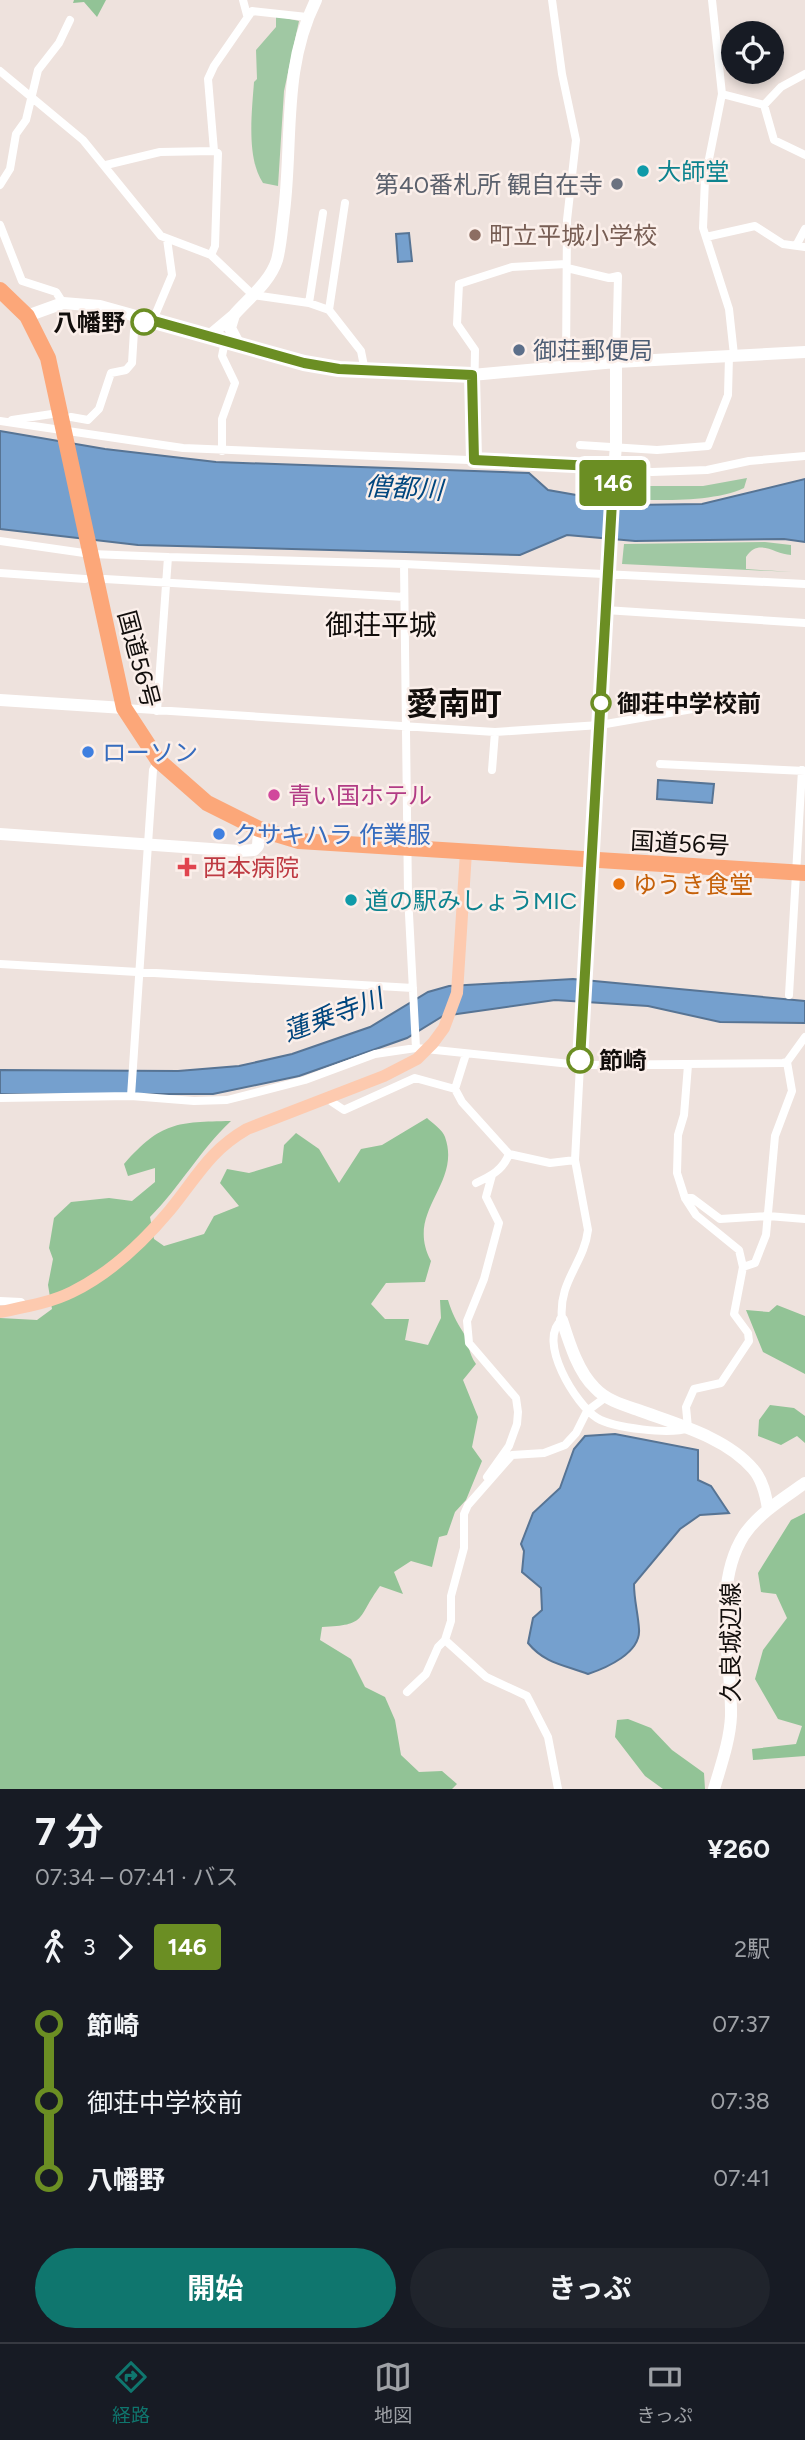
<!DOCTYPE html>
<html lang="ja">
<meta charset="utf-8">
<style>
:root{--surface:#171b24;--page:#20242c;--text:#f1f3f6;--muted:#9ea1a6;--line:#363941;--accent:#0f766e}
body{margin:0;font-family:Figtree,"Noto Sans JP",sans-serif;background:var(--page);color:var(--text);height:100vh;display:flex;flex-direction:column;font-size:26px;white-space:nowrap}
*{box-sizing:border-box;margin:0}
p{font-size:23px;color:var(--muted)}
.icon{flex:none;width:38px;height:38px;fill:none;stroke:currentColor;stroke-width:2;stroke-linecap:round;stroke-linejoin:round}
.map{position:relative;height:1789px;overflow:hidden}
.side{display:flex;flex-direction:column;background:var(--surface);flex:1}
.side>*{flex:none}
.badge{padding:0 14px;border-radius:5px;font-size:24px;line-height:46px}
.fabs{position:absolute;left:721px;top:21px;display:grid;gap:14px}
.fabs a{display:grid;place-items:center;width:63px;height:63px;border-radius:50%;background:var(--surface);box-shadow:0 4px 10px #0003;font-size:35px}
.map>.badge{position:absolute;translate:-50% -50%;box-shadow:0 0 0 4px #fff}
.legs{display:flex;align-items:center;gap:10px;height:77px;padding:0 35px;font-size:23px}
.legs p{margin-inline-start:auto}
.overview{display:flex;align-items:center;justify-content:space-between;height:119px;padding:0 35px}
h1{font-size:38px;font-weight:700;line-height:52px}
.primary-button{display:flex;gap:14px;margin-top:auto;padding:14px 35px}
.primary-button a{flex:1;height:80px;border-radius:42px;background:var(--accent);color:#fff;font-size:28px;font-weight:700;line-height:80px;text-align:center}
.primary-button a+a{background:var(--page);color:var(--text)}
ul{padding:0 35px;list-style:none}
li{display:flex;align-items:center;gap:24px;height:77px;font-size:26px}
li i{display:grid;place-items:center;width:10px;height:100%;margin:0 9px;background:currentColor}
li i::after{content:'';width:18px;height:18px;margin:-9px;border:5px solid;border-radius:50%;background:var(--surface)}
li p{margin-inline-start:auto}
li:first-child i{background:linear-gradient(#0000 50%,currentColor 0)}
li:last-child i{background:linear-gradient(currentColor 50%,#0000 0)}
.tabs{display:flex;justify-content:space-around;align-items:center;height:98px;border-top:2px solid var(--line);background:var(--surface);font-size:19px;color:var(--muted)}
.tabs a{display:grid;justify-items:center;gap:4px}
.tabs .selected{color:var(--accent)}
.map>svg:first-child{display:block}
.green{fill:#a0c8a3}
.forest{fill:#92c396}
.water{fill:#75a0ce;stroke:#577494;stroke-width:2}
.lines{fill:none;stroke-linecap:round;stroke-linejoin:round}
.street{stroke:#fff;stroke-width:8}
.secondary{stroke:#fff;stroke-width:12}
.primary{stroke:#fdcaaf;stroke-width:12}
.highway{stroke:#fca779;stroke-width:16}
.line-1-casing{stroke:#fff;stroke-width:16}
.line-1{stroke:#6b8e23;stroke-width:10}
.culture-dot{fill:#0f9aa8;stroke:#fbefea;stroke-width:2.5}
.worship-dot{fill:#6b7280;stroke:#fbefea;stroke-width:2.5}
.education-dot{fill:#8d6e63;stroke:#fbefea;stroke-width:2.5}
.stop-1-dot{fill:#fff;stroke:#6b8e23;stroke-width:3.5}
.service-dot{fill:#5c6f8a;stroke:#fbefea;stroke-width:2.5}
.shop-dot{fill:#3f7fe0;stroke:#fbefea;stroke-width:2.5}
.hotel-dot{fill:#d1479c;stroke:#fbefea;stroke-width:2.5}
.health-dot{fill:#e0444e;stroke:#fbefea;stroke-width:2.5}
.food-dot{fill:#e8710a;stroke:#fbefea;stroke-width:2.5}
.labels{text-anchor:middle;dominant-baseline:central;stroke-width:5;stroke-linejoin:round;paint-order:stroke}
.culture-label{font-size:24px;fill:#0d838f;stroke:#fbefea;text-anchor:start}
.worship-label{font-size:24px;fill:#5b616d;stroke:#fbefea;text-anchor:end}
.education-label{font-size:24px;fill:#785e54;stroke:#fbefea;text-anchor:start}
.stop-label{font-size:24px;font-weight:bold;fill:#120e0c;stroke:#fbefea;text-anchor:start}
.service-label{font-size:24px;fill:#4e5e75;stroke:#fbefea;text-anchor:start}
.street-label{font-size:24px;fill:#120e0c;stroke:#fbefea}
.shop-label{font-size:24px;fill:#366cbe;stroke:#fbefea;text-anchor:start}
.hotel-label{font-size:24px;fill:#b23c85;stroke:#fbefea;text-anchor:start}
.health-label{font-size:24px;fill:#be3a42;stroke:#fbefea;text-anchor:start}
.food-label{font-size:24px;fill:#c56008;stroke:#fbefea;text-anchor:start}
.water-label{font-size:26px;font-style:italic;fill:#00467e;stroke:#fbefea}
.quarter-label{font-size:28px;fill:#120e0c;stroke:#fbefea}
.district-label{font-size:32px;font-weight:bold;fill:#120e0c;stroke:#fbefea}
</style>
<div class="map">
<svg width="805" height="1789" viewBox="0 0 805 1789">
<rect width="100%" height="100%" fill="#eee2dd"/>
<path class="green" d="M276 16 299 21 284 91 278 186 263 183C246 158 252 111 254 82L257 79 256 50 276 27Z
M747 478 744 488C714 502 665 500 629 500V486H703Z
M765 542 791 545V555C775 555 759 537 746 557V569L792 572 622 564 624 544Z"/>
<path class="forest" d="M74 0H106L97 17 84 2 73 3Z
M427 1118C432 1123 443 1130 445 1137 462 1185 404 1211 431 1261L425 1282 386 1283 371 1304 385 1319H409L405 1340 428 1345 441 1318 440 1300H448C452 1313 456 1321 463 1332 469 1342 468 1353 476 1364L463 1380 478 1417 472 1447 482 1461 466 1500 455 1512 447 1535 439 1537 432 1567 411 1561 394 1572 403 1594 380 1586C356 1619 368 1625 322 1627L320 1640 351 1659 365 1687 385 1697 395 1720 401 1755 419 1772 442 1771 457 1784 452 1789H0V1318L37 1320 52 1309 48 1285 53 1259 49 1248 54 1218 71 1202 109 1198 132 1201 155 1182V1168L128 1176 124 1164C161 1122 177 1122 231 1121 200 1150 180 1187 150 1217L154 1239 164 1246 204 1234 214 1216 239 1206 220 1183 227 1169 249 1173 282 1163 284 1145 296 1133 319 1149 339 1183 361 1149 382 1145Z
M777 1305 805 1316V1374L763 1352 746 1310 769 1312Z
M770 1405 794 1408 805 1416V1443L797 1436 781 1445 758 1436 759 1420Z
M805 1513V1756L753 1760 752 1749 796 1744 802 1726 778 1719 755 1679 763 1650 787 1618 776 1594 761 1592 758 1573 791 1520Z
M628 1719 651 1728 672 1750 704 1773 705 1789H663L645 1776 615 1737 617 1720Z"/>
<path class="water" d="M409 233 412 261 398 262 396 234Z
M0 431 105 449 216 462 529 473 548 490 633 505 702 504 805 479V542L784 539 635 541 567 535 520 555 138 545 0 529Z
M658 780 714 784 712 803 657 799Z
M573 979 805 1001V1023L720 1022 648 1006 555 1000 443 1016 407 1038 299 1076 213 1094H0V1070L178 1071 239 1066 292 1054 370 1027 428 992 449 986Z
M615 1434 698 1450V1480L711 1486 729 1513 700 1515 680 1529 634 1584C634 1600 638 1613 639 1629 641 1653 606 1668 588 1674 565 1665 545 1664 528 1643L533 1618 542 1610 541 1588 522 1572 524 1551 521 1544 533 1513 560 1488 574 1449 585 1436Z"/>
<g class="lines">
<path class="street" d="M243 0 247 15
M552 0 562 74 576 140 567 220 566 367
M712 0 722 94 705 179 703 228 729 309 734 355
M0 71 83 140 161 236 211 255 253 295 309 303 329 310 361 351 365 371
M722 94 764 105
M764 105 774 140 805 155
M764 105 781 87 805 74
M106 165 160 152 214 151
M0 185 10 169 16 134 26 120 38 70 59 43 70 20
M0 225 22 281 56 292 63 303
M706 237 755 226 783 244 805 247
M797 244 805 229
M211 255 215 246 218 153 214 151 208 79 214 66 252 11 307 17
M567 268 609 278 618 276 616 362
M309 303 323 213
M329 310 345 203
M153 320 172 275 167 239
M71 417 88 420 99 409 111 373 126 370 132 363 134 331 147 319
M12 420 52 414
M0 421 183 448 566 464 652 472 707 470 749 461 805 456
M580 445 657 450 708 446 728 395 729 356
M222 451V419L235 383 222 356 225 341
M473 460 475 350 457 324 459 284 512 267 566 264
M0 541 91 554 168 557
M404 564 408 895 416 1048
M0 573 85 579
M105 579 404 597
M605 610 805 623
M124 708 495 732 600 725 704 707
M157 711 168 557 404 564 805 584
M660 764 805 771
M492 770 495 732
M592 860 606 576
M0 964 413 988
M789 995 802 770
M466 1054 455 1089 462 1102 509 1154 550 1163 575 1160
M580 1065 575 1160 588 1230C584 1264 558 1281 562 1320 536 1340 576 1405 597 1418 613 1428 671 1435 688 1428L686 1407 694 1389 721 1383 749 1341 748 1333 734 1314 743 1267 739 1250 696 1215 685 1198 677 1173 678 1135 684 1115 688 1065
M131 1096 153 770 158 760
M0 1098 131 1096 194 1101 227 1100 305 1080 375 1054 416 1048 580 1065 783 1063 787 1062 805 1037
M332 1102 344 1110 415 1078 455 1089
M476 1183C491 1176 503 1170 509 1154
M685 1198H692L720 1219 768 1216 805 1219
M743 1267 755 1263 766 1235 775 1136 792 1091 787 1062
M0 1301 21 1302 25 1307
M487 1477 509 1446 517 1424 518 1412 516 1398 469 1343 467 1321 484 1279 499 1223 486 1197 492 1175
M445 1640 486 1677 527 1696 548 1737 558 1789
M407 1692 426 1674 438 1647 445 1640 451 1621V1596L464 1548V1514L468 1505 512 1455 544 1453 565 1445 576 1433 587 1411 606 1397"/>
<path class="secondary" d="M234 315C249 298 270 282 277 260 281 245 282 227 284 212 293 139 282 68 316 0
M27 316 63 303 100 306 304 363 365 371 472 375 616 362 805 352
M209 336 234 315 230 328 239 345
M606 576 616 445V362
M0 700 124 708
M0 834 239 851 254 850 258 846 259 829
M580 1065 592 860
M562 1320C569 1342 578 1372 595 1388 606 1400 623 1405 638 1410 676 1424 726 1437 753 1469 763 1480 766 1496 768 1509
M714 1789C721 1765 730 1740 731 1716 732 1658 711 1587 744 1535 759 1513 784 1498 805 1483"/>
<path class="primary" d="M0 1312C24 1307 50 1303 72 1292 109 1274 144 1241 170 1210 197 1177 209 1151 247 1129L384 1076 417 1059 433 1043 444 1028 457 993 466 852"/>
<path class="highway" d="M0 290 27 316 48 358 124 708 158 760 207 803 259 829 299 841 805 873"/>
</g>
<g class="lines">
<g class="line-1-casing">
<path id="line-1" d="M144 322 147 319 304 363 339 369 472 375 474 460 614 467 580 1060"/>
</g>
<use href="#line-1" class="line-1"/>
</g>
<g class="culture-dot">
<circle cx="643" cy="171" r="7"/>
<circle cx="351" cy="900" r="7"/>
</g>
<circle class="worship-dot" cx="617" cy="184" r="7"/>
<circle class="education-dot" cx="475" cy="235" r="7"/>
<g class="stop-1-dot">
<circle cx="144" cy="322" r="12"/>
<circle cx="601" cy="703" r="9"/>
<circle cx="580" cy="1060" r="12"/>
</g>
<circle class="service-dot" cx="519" cy="350" r="7"/>
<g class="shop-dot">
<circle cx="88" cy="752" r="7"/>
<circle cx="219" cy="834" r="7"/>
</g>
<circle class="hotel-dot" cx="274" cy="795" r="7"/>
<path class="health-dot" d="M183.5 856.5h7v7h7v7h-7v7h-7v-7h-7v-7h7z"/>
<circle class="food-dot" cx="619" cy="884" r="7"/>
<g class="labels">
<g class="culture-label">
<text x="657" y="171">大師堂</text>
<text x="365" y="900">道の駅みしょうMIC</text>
</g>
<g class="worship-label">
<text x="603" y="184">第40番札所 観自在寺</text>
</g>
<g class="education-label">
<text x="489" y="235">町立平城小学校</text>
</g>
<g class="stop-label">
<text x="125" y="322" text-anchor="end">八幡野</text>
<text x="617" y="703">御荘中学校前</text>
<text x="599" y="1060">節崎</text>
</g>
<g class="service-label">
<text x="533" y="350">御荘郵便局</text>
</g>
<g class="street-label">
<text transform="translate(139 659) rotate(75)">国道56号</text>
<text transform="translate(680 843) rotate(3)">国道56号</text>
<text transform="translate(730 1642) rotate(-90)">久良城辺線</text>
</g>
<g class="shop-label">
<text x="102" y="752">ローソン</text>
<text x="233" y="834">クサキハラ 作業服</text>
</g>
<g class="hotel-label">
<text x="288" y="795">青い国ホテル</text>
</g>
<g class="health-label">
<text x="203" y="867">西本病院</text>
</g>
<g class="food-label">
<text x="633" y="884">ゆうき食堂</text>
</g>
<g class="water-label">
<text transform="translate(404 488) rotate(3)">僧都川</text>
<text transform="translate(333 1015) rotate(-20)">蓮乗寺川</text>
</g>
<g class="quarter-label">
<text x="381" y="625">御荘平城</text>
</g>
<g class="district-label">
<text x="454" y="704">愛南町</text>
</g>
</g>
</svg>
<div class="fabs">
<a><svg class="icon" aria-label="locate" viewBox="0 0 24 24"><circle cx="12" cy="12" r="6"/><path d="M12 2v4M12 18v4M2 12h4M18 12h4"/></svg></a>
</div>
<b class="badge" style="left:613px;top:483px;background:#6b8e23;color:#fff">146</b>
</div>
<section class="side">
<div class="overview"><div><h1>7 分</h1><p>07:34 – 07:41 · バス</p></div><b>¥260</b></div>
<div class="legs"><svg class="icon" aria-label="walk" viewBox="0 0 24 24"><circle cx="13" cy="4" r="2"/><path d="M13 8l-2 6 4 7M11 14l-3 7M7 12l3-4h3l4 4"/></svg>3<svg class="icon" aria-label="forward" viewBox="0 0 24 24"><path d="M9 5l7 7-7 7"/></svg><b class="badge" style="background:#6b8e23;color:#fff">146</b><p>2駅</p></div>
<ul>
<li><i style="color:#6b8e23"></i><b>節崎</b><p>07:37</p></li>
<li><i style="color:#6b8e23"></i><span>御荘中学校前</span><p>07:38</p></li>
<li><i style="color:#6b8e23"></i><b>八幡野</b><p>07:41</p></li>
</ul>
<div class="primary-button"><a>開始</a><a>きっぷ</a></div>
</section>
<nav class="tabs">
<a class="selected"><svg class="icon" aria-label="directions" viewBox="0 0 24 24"><path d="M12 3l9 9-9 9-9-9zM9 14v-3h6M13 9l2 2-2 2"/></svg>経路</a>
<a><svg class="icon" aria-label="map" viewBox="0 0 24 24"><path d="M3 6l6-2 6 2 6-2v14l-6 2-6-2-6 2zM9 4v14M15 6v14"/></svg>地図</a>
<a><svg class="icon" aria-label="tickets" viewBox="0 0 24 24"><path d="M3 7h18v10H3zM15 7v10"/></svg>きっぷ</a>
</nav>
